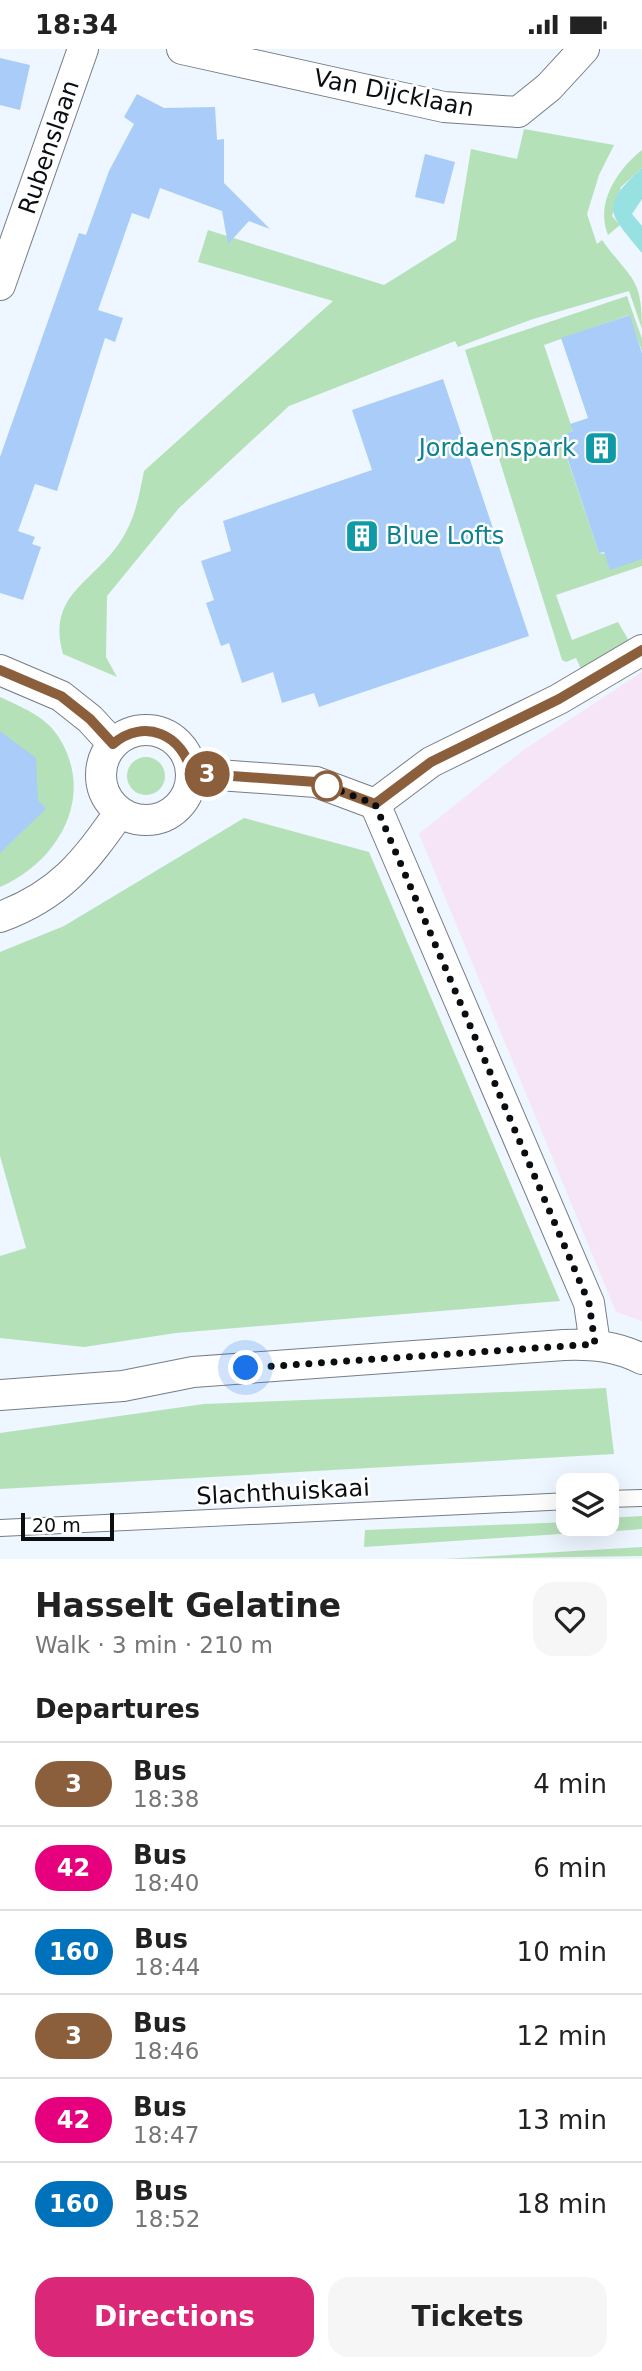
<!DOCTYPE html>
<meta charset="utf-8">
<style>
:root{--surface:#fff;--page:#f6f6f6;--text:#222;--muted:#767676;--line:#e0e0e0;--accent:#db2777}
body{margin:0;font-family:"DejaVu Sans",sans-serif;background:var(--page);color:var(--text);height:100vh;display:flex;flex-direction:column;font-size:26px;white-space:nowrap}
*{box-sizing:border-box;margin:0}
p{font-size:23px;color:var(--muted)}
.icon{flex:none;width:38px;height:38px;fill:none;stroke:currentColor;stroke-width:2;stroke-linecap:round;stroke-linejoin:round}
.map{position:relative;height:1510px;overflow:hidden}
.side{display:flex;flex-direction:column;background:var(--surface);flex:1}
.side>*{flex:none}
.badge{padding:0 14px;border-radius:23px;font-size:24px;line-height:46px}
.tools{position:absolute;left:556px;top:1424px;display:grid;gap:14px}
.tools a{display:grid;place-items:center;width:63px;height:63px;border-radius:14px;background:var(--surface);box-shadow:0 7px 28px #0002;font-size:35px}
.scale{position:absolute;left:21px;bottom:18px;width:93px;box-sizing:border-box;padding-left:7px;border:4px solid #0b0e11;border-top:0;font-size:19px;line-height:24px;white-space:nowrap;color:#0b0e11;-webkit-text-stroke:5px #fff;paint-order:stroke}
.you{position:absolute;width:35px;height:35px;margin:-18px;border:5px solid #fff;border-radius:50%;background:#1a73e8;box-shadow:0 0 0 10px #1a73e833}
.map>.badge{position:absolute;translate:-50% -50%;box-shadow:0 0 0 4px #fff}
h2{padding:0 35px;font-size:26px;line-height:63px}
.round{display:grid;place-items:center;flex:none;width:74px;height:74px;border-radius:21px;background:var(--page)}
.summary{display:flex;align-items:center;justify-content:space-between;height:119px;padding:0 35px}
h1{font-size:33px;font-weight:600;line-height:52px}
.button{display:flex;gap:14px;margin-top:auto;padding:14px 35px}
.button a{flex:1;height:80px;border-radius:21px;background:var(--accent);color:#fff;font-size:28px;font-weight:600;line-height:80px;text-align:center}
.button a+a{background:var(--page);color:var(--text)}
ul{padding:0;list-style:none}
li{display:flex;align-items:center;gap:21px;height:84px;padding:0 35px;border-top:2px solid var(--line)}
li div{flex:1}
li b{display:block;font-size:26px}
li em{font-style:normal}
li .badge{min-width:77px;font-weight:700;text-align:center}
.status{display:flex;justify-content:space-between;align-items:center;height:49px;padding:0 35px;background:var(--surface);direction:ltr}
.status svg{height:19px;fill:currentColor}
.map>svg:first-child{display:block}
.industrial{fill:#f5e5f7}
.green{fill:#b5e1b9}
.water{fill:#98e1e3}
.building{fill:#a9cdf8}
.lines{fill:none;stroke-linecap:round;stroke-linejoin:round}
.lane-casing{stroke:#767d85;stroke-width:18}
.street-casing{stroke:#767d85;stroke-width:32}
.lane{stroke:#fff;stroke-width:16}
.street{stroke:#fff;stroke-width:30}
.line-casing{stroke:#fff;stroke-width:16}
.line{stroke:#8b5e3c;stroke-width:10}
.walk{stroke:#0b0e11;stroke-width:7;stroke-dasharray:0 12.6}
.stop-dot{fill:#fff;stroke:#8b5e3c;stroke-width:3.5}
.labels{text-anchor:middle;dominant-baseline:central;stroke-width:5;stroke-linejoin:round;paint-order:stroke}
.street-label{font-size:24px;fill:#0b0e11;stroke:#fff}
.culture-label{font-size:24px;fill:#0d838f;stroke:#fff;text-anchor:end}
</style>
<div class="status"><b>18:34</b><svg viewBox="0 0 49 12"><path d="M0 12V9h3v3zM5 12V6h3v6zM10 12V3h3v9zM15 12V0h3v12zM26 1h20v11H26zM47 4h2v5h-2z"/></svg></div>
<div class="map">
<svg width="642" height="1510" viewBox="0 0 642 1510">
<rect width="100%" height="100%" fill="#eef6ff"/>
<path class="industrial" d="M642 623V1272L616 1263 419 785 522 702Z"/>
<path class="green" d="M524 80 614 96 599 126 587 165 597 195 602 191C631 231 642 227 642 280L629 242 533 270 458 298 455 292 289 357 179 459 107 547 106 608 117 628 63 605C46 546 93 534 120 493 135 471 139 447 144 422L333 252 198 213 208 181 384 236 456 191 471 100 517 110Z
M642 101V119L621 138 612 167 620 176 608 186C595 154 617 121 642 101Z
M627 247 642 290V302L629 266 544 296 573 382 560 388 599 504 642 510V517L556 546 572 591 618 573 632 597 584 626 576 609 566 613 562 611 465 301Z
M0 648C21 658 45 667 58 687 97 747 58 813 0 838Z
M127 727a19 19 0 1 1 38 0a19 19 0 1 1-38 0Z
M244 769 369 803 560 1252 176 1284 84 1298 0 1289V1207L26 1199 0 1107V903L64 877Z
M606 1339 614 1405 0 1440V1384L204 1355Z
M642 1467V1480L591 1484 592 1475H607V1469Z
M569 1473 576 1475 575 1484 364 1498 365 1481Z
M642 1498V1507L444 1510Z"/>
<path class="water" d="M642 119V150L632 165 642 177V204C609 163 598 159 642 119Z"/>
<path class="building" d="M0 9 30 16 20 61 0 56Z
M137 45 164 59 215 58 217 91 224 90V134L270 180 249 172 228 195 222 162 160 139 149 170 132 164 98 261 123 269 115 293 105 289 57 442 35 435 18 482 35 488 32 495 41 498 23 551 0 544V408L79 184 86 186 109 122 134 75 124 68Z
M425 105 455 113 444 155 415 148Z
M630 266 642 304V510L610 521 604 503 599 504 560 387 573 382 570 375 588 369 561 289Z
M443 330 529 587 319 658 314 644 282 654 273 623 242 634 229 594 221 597 206 554 214 551 201 512 231 502 223 472 372 421 352 361Z
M0 682 36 709 38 751 46 760 0 804Z"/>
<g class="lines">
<g class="lane-casing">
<path id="lane" d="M607 1450 642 1449
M0 1479 569 1452"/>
</g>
<g class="street-casing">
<path id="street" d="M182 0 444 58 518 63 549 38 584 0
M0 236 83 0
M0 621 61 647 90 670 113 695
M101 726a45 45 0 1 1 90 0a45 45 0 1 1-90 0Z
M191 724 316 733 375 755
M375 755 589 1254 595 1295
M375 755 431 713 559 650 642 601
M0 868C60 846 84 814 120 763
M0 1346 123 1337 193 1323 564 1296C593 1295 616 1297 642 1310"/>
</g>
<use href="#lane" class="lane"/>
<use href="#street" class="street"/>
</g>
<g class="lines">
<g class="line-casing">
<path id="line" d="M0 621 61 647 90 670 113 695C144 668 184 686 191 724L316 733 375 755 431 713 559 650 642 601"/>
</g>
<use href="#line" class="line"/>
<path class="walk" d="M246 1319 595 1295 589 1254 375 755 327 737"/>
</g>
<defs>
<g id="building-square" transform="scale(1.75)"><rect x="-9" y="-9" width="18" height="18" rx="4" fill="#0f9aa8" stroke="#fff"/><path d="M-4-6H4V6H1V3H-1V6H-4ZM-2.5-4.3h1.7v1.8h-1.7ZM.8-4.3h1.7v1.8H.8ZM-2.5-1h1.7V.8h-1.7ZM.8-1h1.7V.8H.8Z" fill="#fff"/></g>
</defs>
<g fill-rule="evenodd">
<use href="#building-square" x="601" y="399"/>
<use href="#building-square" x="362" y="487"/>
</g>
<circle class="stop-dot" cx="327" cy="737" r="14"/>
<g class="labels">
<g class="street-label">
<text transform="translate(394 44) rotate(11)">Van Dijcklaan</text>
<text transform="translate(49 98) rotate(-71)">Rubenslaan</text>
<text transform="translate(283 1443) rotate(-3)">Slachthuiskaai</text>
</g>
<g class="culture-label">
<text x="576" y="399">Jordaenspark</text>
<text x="386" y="487" text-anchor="start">Blue Lofts</text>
</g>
</g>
</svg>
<div class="tools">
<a><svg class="icon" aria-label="layers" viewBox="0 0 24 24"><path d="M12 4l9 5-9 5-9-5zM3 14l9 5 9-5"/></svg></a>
</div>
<div class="scale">20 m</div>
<div class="you" style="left:246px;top:1319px"></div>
<b class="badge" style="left:207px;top:725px;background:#8b5e3c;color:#fff">3</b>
</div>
<section class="side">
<div class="summary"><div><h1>Hasselt Gelatine</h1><p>Walk · 3 min · 210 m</p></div><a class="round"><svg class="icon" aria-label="heart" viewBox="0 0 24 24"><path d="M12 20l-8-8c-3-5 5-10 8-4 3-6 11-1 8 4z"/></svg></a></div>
<h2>Departures</h2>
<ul>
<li><span class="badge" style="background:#8b5e3c;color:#fff">3</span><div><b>Bus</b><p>18:38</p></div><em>4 min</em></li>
<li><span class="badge" style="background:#e6007e;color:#fff">42</span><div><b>Bus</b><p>18:40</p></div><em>6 min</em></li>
<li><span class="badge" style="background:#0072bc;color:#fff">160</span><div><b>Bus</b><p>18:44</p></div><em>10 min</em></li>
<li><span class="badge" style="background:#8b5e3c;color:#fff">3</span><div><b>Bus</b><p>18:46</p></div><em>12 min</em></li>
<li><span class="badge" style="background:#e6007e;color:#fff">42</span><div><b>Bus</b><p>18:47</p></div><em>13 min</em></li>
<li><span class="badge" style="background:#0072bc;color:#fff">160</span><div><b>Bus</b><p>18:52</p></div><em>18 min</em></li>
</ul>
<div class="button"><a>Directions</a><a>Tickets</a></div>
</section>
